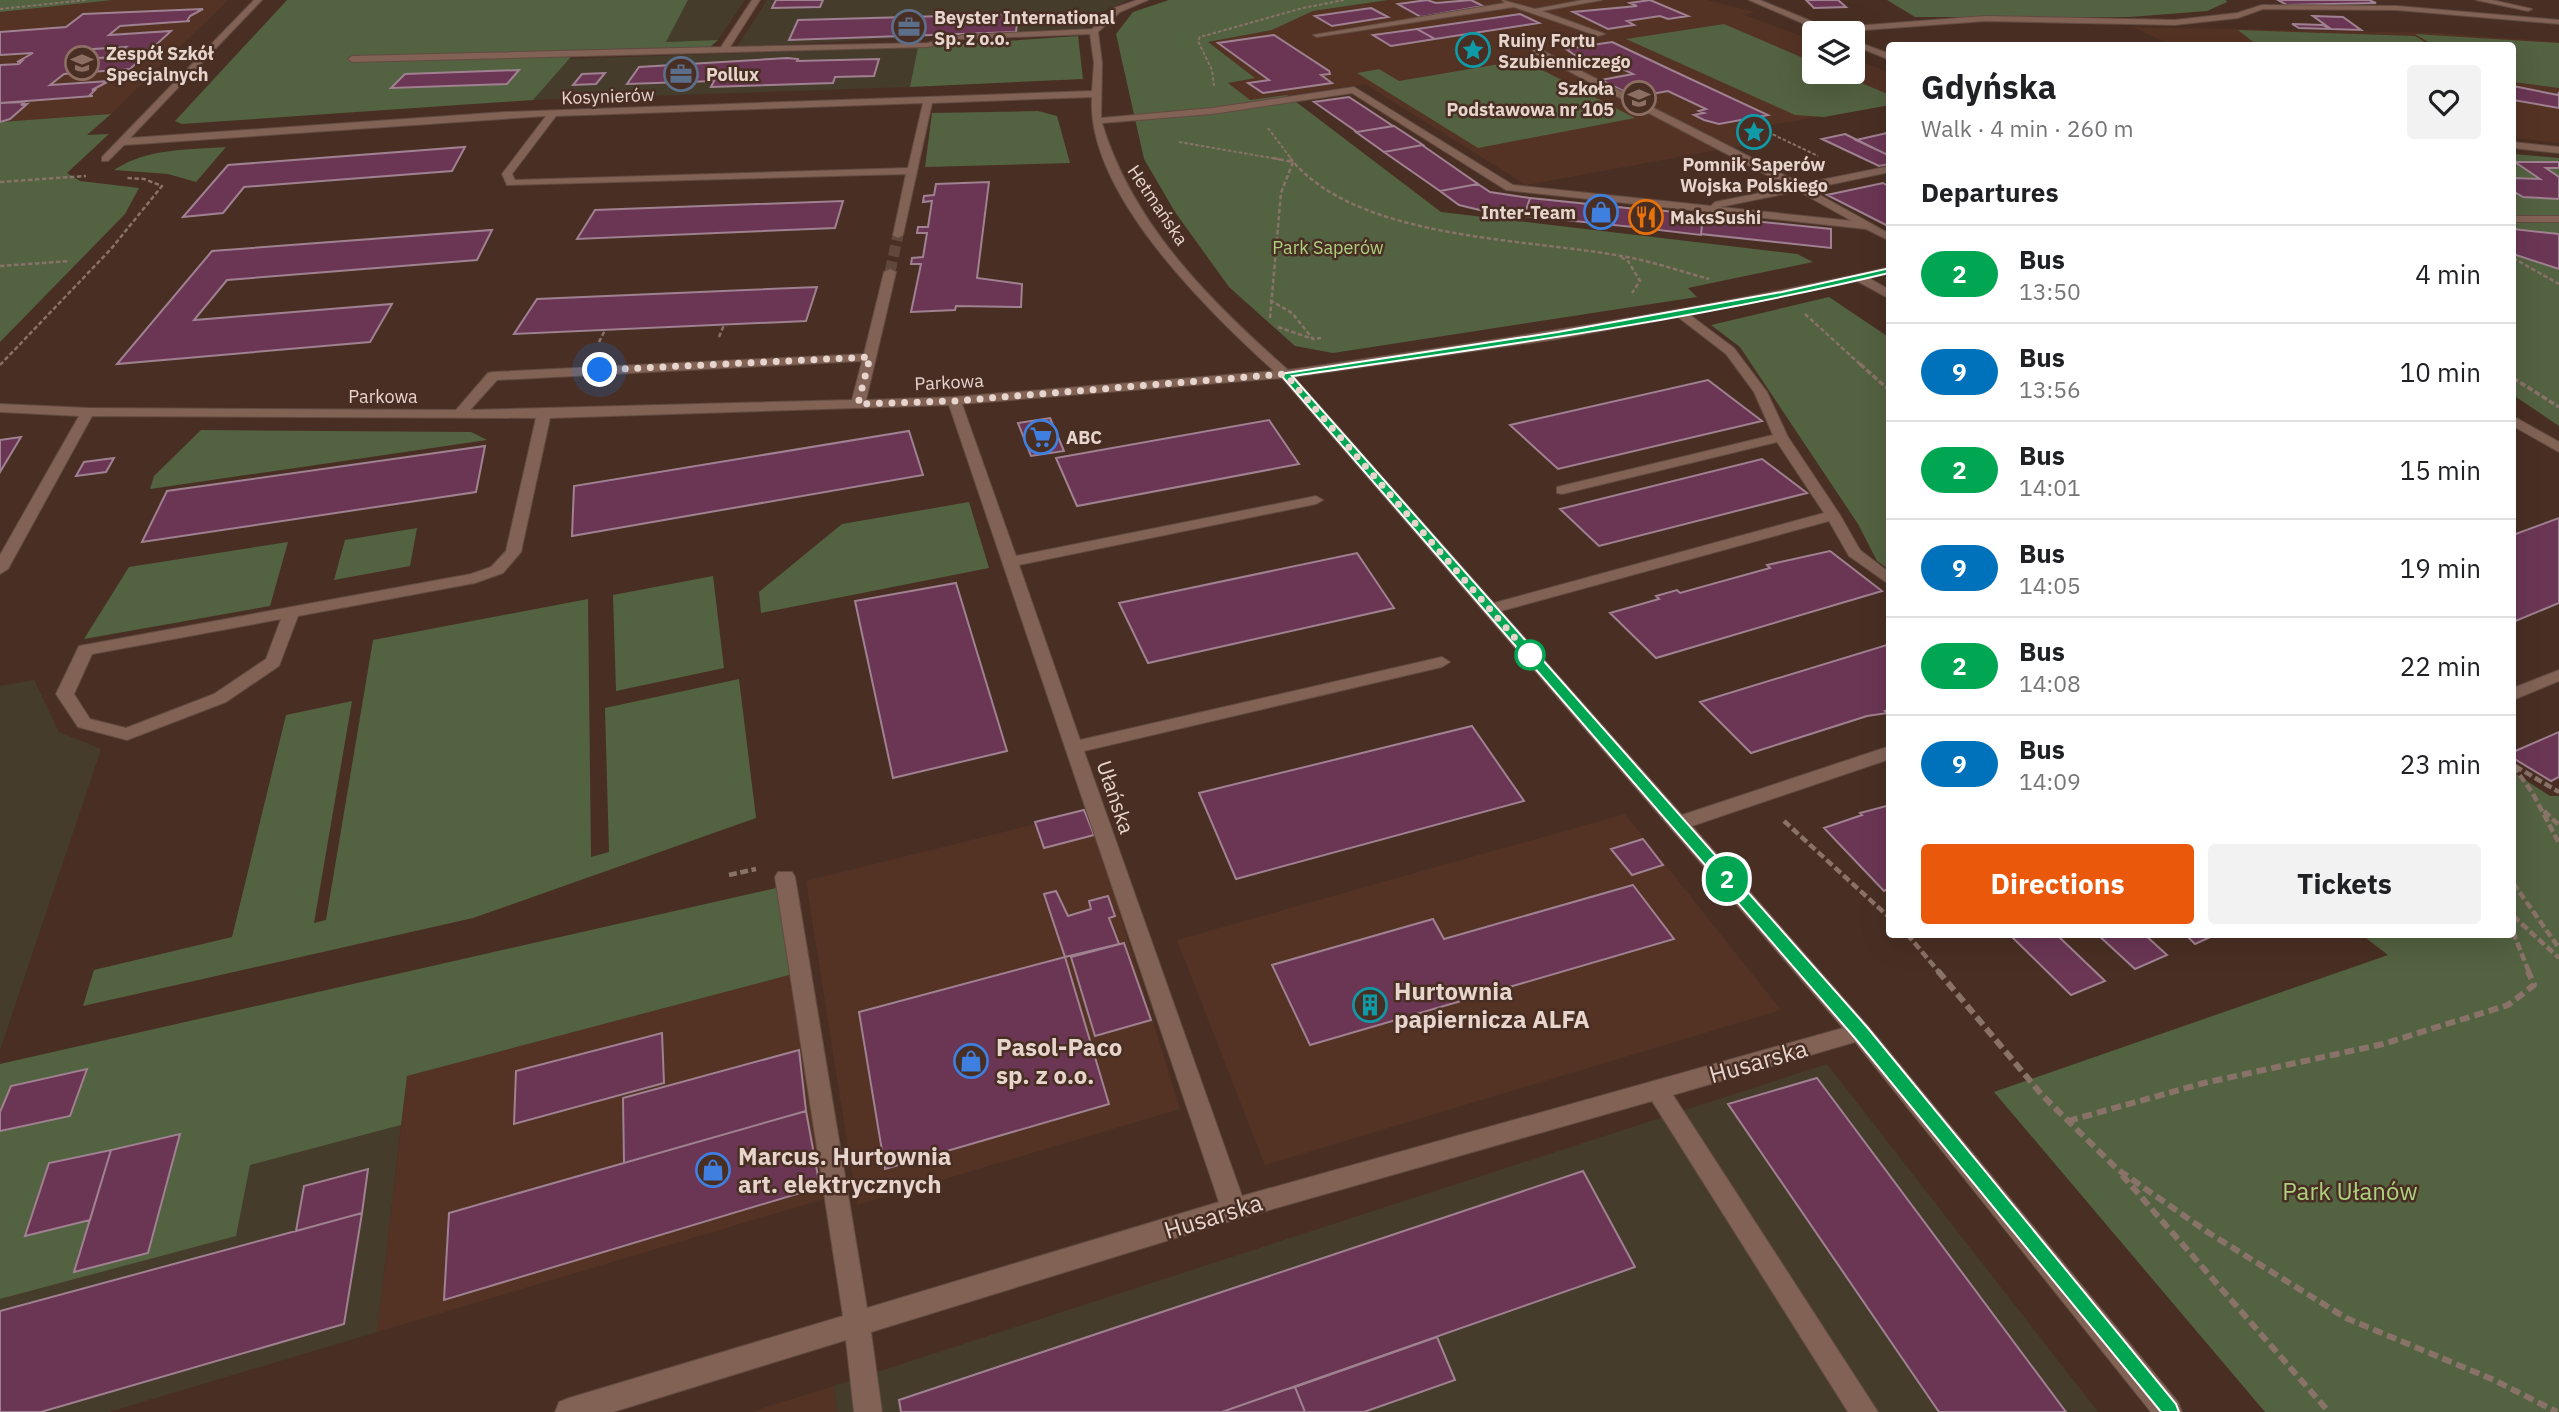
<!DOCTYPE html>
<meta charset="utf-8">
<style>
:root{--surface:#fff;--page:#f2f2f2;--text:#202124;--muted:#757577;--line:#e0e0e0;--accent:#ea580c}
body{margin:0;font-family:"IBM Plex Sans",sans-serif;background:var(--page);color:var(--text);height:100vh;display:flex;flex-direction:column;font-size:26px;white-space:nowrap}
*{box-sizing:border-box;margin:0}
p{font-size:23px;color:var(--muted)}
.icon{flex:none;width:38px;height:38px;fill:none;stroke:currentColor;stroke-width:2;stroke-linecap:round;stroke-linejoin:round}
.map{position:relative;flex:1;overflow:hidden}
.side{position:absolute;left:1886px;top:42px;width:630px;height:896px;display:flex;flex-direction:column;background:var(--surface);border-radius:7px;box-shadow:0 7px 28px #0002}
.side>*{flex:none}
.badge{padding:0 14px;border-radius:23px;font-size:24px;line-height:46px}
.controls{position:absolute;left:1802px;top:21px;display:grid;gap:14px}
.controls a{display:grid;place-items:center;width:63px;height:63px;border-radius:7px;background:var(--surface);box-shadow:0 7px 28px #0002;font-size:35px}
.you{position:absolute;width:35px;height:35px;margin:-18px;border:5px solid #fff;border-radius:50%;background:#1a73e8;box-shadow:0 0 0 10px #1a73e833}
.map>.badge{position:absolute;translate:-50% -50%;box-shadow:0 0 0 4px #fff}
h2{padding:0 35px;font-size:26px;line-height:63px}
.round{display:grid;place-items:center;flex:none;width:74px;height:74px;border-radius:7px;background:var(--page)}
.overview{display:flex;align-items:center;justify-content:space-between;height:119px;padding:0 35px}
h1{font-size:33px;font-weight:800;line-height:52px}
.action{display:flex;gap:14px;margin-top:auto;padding:14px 35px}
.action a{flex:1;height:80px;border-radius:7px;background:var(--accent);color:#fff;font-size:28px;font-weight:800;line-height:80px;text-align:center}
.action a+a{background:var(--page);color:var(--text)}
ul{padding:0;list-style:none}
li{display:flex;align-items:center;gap:21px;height:98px;padding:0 35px;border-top:2px solid var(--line)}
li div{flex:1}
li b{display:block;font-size:26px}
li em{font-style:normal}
li .badge{min-width:77px;font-weight:700;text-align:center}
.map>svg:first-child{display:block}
.built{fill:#543324}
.industrial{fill:#463c2c}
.green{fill:#536241}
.building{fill:#6a3654;stroke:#a08191;stroke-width:2;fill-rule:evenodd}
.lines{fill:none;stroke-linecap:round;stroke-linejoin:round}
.minor-tunnel{stroke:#61483c;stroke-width:11;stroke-dasharray:11 5;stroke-linecap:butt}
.minor-casing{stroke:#624b41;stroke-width:2}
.path-far4{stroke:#897268;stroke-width:2;stroke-dasharray:3.5 2;stroke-linecap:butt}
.path-far3{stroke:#897268;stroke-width:2.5;stroke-dasharray:4.5 2.5;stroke-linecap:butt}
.path-far2{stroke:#897268;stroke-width:3.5;stroke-dasharray:6 2.5;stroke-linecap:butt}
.path-far1{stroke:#897268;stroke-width:4.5;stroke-dasharray:8 3.5;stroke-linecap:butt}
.path{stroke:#897268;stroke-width:6;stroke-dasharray:10 5;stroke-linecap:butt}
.minor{fill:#816255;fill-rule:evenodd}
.line{fill:#00a651;stroke:#fff;stroke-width:2}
.walk{stroke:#e6d4cd;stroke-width:7;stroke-dasharray:0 12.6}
.stop-dot{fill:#fff;stroke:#00a651;stroke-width:3.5}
.labels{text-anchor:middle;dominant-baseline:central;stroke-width:5;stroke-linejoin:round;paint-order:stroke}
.far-poi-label{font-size:18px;font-weight:bold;fill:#e6d4cd;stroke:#492f23;text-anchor:start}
.far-street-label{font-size:18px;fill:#e6d4cd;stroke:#492f23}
.far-park-label{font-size:18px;fill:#acd07f;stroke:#492f23}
.street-label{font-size:21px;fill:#e6d4cd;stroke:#492f23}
.near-poi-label{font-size:24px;font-weight:bold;fill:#e6d4cd;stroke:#492f23;text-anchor:start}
.near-street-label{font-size:24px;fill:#e6d4cd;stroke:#492f23}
.near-park-label{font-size:24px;fill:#acd07f;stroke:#492f23}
</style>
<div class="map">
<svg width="2559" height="1412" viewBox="0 0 2559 1412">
<rect width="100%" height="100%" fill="#492f23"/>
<path class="built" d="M113 0H228L111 114 0 122V12Z
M1388 0H1707L1755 12 1744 15 1815 41V72H1853V58L1890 73V105L1734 131 1756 143 1526 185 1365 84 1250 101 1228 82 1254 77 1208 42 1272 30 1313 11Z
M2133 27 2439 33 2559 42V143L2513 138V46L2170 45Z
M1088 811 1180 1109 857 1205 806 881Z
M1625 814 1781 1010 1265 1165 1177 940Z
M793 974 827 1198 377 1332 407 1076Z
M834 1386 837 1412H751Z"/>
<path class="industrial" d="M688 0H745L718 40 666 42Z
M767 0H1128L1087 19 1084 28 737 47Z
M918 47 910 87 533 100 567 59Z
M34 680 59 732 101 749 0 1050V686Z
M1827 1064 2098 1412H837L834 1386Z
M401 1125 377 1332 109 1412H0V1299L235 1236 250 1165Z"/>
<path class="green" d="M0 0H113L0 12Z
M287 0H688L666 42 718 40 710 47 577 50 533 100 182 124 175 121Z
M1169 0H1388L1313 11 1272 30 1208 42 1255 78 1228 83 1250 100 1287 95 1441 212 1797 254 1813 262 1688 288 1697 297 1333 353 1295 346 1229 287 1175 212 1144 159 1116 34 1133 12Z
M1887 0H2226L2227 2 2207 11 2130 17H1915Z
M1724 24 1815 63V72H1835L1890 95V105L1824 117 1795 115 1626 39Z
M2238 30 2415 36 2430 45H2257Z
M2415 34 2559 43V88L2513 82V46L2433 45Z
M1078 36 1083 79 910 87 918 47Z
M1523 60 1635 118 1478 148 1357 73 1379 69 1399 81Z
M1038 111 1057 116 1070 163 925 167 932 113Z
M111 114 87 135 109 134 67 173 80 181 139 188 125 214 0 342V122Z
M226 147 196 182 168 174 114 170C147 148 187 150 226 147Z
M2513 154 2559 158V426L2513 395Z
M1829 297 1890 338V570L1877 561 1858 524 1740 347 1711 325Z
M201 430 471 432 487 440 150 489 154 476Z
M969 502 989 568 761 613 759 592 842 524Z
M417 528 410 566 334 580 345 540Z
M288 542 270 606 84 639 129 567Z
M713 576 724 668 616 691 613 595Z
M588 599 591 857 609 852 605 708 739 679 756 818 473 918 83 1006 94 970 232 937 286 715 352 701 314 923 326 920 373 640Z
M2513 772 2550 796H2559V1412H2265L1994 1092 2388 955 2362 935 2513 934Z
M776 888 793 974 407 1076 401 1125 250 1165 236 1236 0 1299V1064Z"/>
<path class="building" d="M776 0H823L820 7 772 8Z
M1427 0 1436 3 1471 0 1483 6 1421 17 1398 4Z
M1650 0 1688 16 1668 19 1660 16 1627 21 1634 25 1608 29 1573 12 1637 6 1630 3Z
M1806 0H1838L1846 7 1814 8Z
M2278 0H2369L2376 3 2287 5Z
M1371 8 1388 17 1332 26 1315 16Z
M203 9 190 16 187 21H190L120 26 109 35 171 31 130 69 64 74 50 85 109 81 92 90H95L89 96H93L0 103V65L19 64 22 61 17 62 33 53 0 55V32L66 27 83 14ZM126 47 114 57 81 59 93 49Z
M1018 14 1016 32 789 40 798 20Z
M1520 14 1539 23 1435 39 1417 29Z
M2313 16 2343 17 2361 30 2331 29Z
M2292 24 2323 25 2329 29 2299 28Z
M1417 29 1435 39 1391 46 1373 35Z
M1274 35 1329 71 1330 74 1321 75 1332 83 1263 93 1248 83 1269 80 1218 43Z
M1612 42 1667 68 1768 115 1719 124 1704 120 1694 115 1704 113 1699 111 1706 109 1668 91 1635 97 1601 80 1633 74 1600 58H1579L1566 49Z
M126 47 114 57 81 59 93 49Z
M787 58 798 59 797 61 879 59 874 76 835 77 833 83 711 87 714 81 627 84 639 67Z
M519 70 507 84 391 88 405 74Z
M605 73 596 84 573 85 582 74Z
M2513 86 2558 95 2559 92V108L2513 100Z
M1349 97 1393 126 1357 132 1314 102Z
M25 102 21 105 27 104 10 119 0 122V103Z
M1394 126 1423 145 1384 152 1356 132Z
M1890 132V156L1856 140 1887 133Z
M1845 134 1890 156V164L1879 166 1822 139Z
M1422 145 1478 184 1440 191 1384 152Z
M465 147 452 171 244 187 223 213 183 217 228 165Z
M2515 162H2559V168H2546L2559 177V199L2523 197 2513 191V178L2540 179Z
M989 182 977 278 1022 284 1021 307 956 306 955 310 911 312 921 264H911L912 258 923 257 927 233H917L918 227H928L932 201 923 202 924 196 934 195 936 184Z
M1883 183 1890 187V227L1827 195Z
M1478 184 1490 192 1530 198 1524 216 1484 211 1459 205 1440 191Z
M1530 198 1636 209 1633 227 1524 216Z
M843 201 835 228 577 239 595 210Z
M1637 208 1703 215 1701 235 1633 227Z
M1703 216 1831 229V248L1701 234Z
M2513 229 2559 234V269L2513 254Z
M492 230 477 260 227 280 194 320 392 304 370 342 117 364 212 251Z
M817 287 806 321 514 334 537 299Z
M1708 380 1762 421 1558 469 1510 425Z
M1050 418 1064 451 1031 456 1018 423Z
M1269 420 1299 464 1077 506 1056 458Z
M909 431 923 475 572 536 574 486Z
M21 437 0 472V440Z
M485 446 476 492 142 542 167 491Z
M114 458 106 472 76 476 84 462Z
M1762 459 1807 493 1599 546 1560 509Z
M2559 518V603L2513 622V535Z
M1830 551 1882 591 1656 658 1610 613 1659 599 1656 596 1677 590 1680 593 1770 568 1767 565Z
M1357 553 1394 608 1148 663 1119 603Z
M956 583 1007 751 893 778 855 601Z
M1890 644V709L1885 711 1888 713 1867 716 1751 753 1700 702Z
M1472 726 1524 801 1236 879 1199 793Z
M2559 732V777L2551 781 2513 758V752Z
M1890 805V888L1884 891 1824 828 1862 815 1860 813Z
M1084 810 1094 835 1044 848 1035 822Z
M1643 839 1663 865 1632 875 1611 849Z
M1633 885 1674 939 1310 1045 1272 965 1433 919 1444 939Z
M1056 891 1068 916 1091 909 1089 901 1108 896 1115 916 1109 918 1119 944 1065 957 1044 894Z
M2009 934H2056L2105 981 2071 995Z
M2097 934H2144L2167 955 2135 969Z
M2185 934H2217L2195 944Z
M1124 943 1151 1020 1095 1036 1071 957Z
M1065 957 1109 1104 885 1169 859 1012Z
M662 1033 664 1083 514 1124 516 1071Z
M799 1050 806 1111 624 1163 623 1098Z
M87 1069 70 1116 0 1131V1112L11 1086Z
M1817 1078 2066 1412H1939L1728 1104Z
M806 1111 820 1187 444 1300 449 1213Z
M180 1134 148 1253 74 1272 111 1150Z
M111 1150 90 1220 25 1236 49 1163Z
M368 1169 362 1213 296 1231 304 1186Z
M1583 1171 1635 1267 1222 1412H901L899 1400Z
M362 1213 344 1324 41 1412H0V1311Z
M1437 1337 1455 1380 1364 1412H1305L1295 1387Z
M1295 1387 1305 1412H1222L1281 1391Z"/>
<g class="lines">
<path class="minor-tunnel" d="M890 272 898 235"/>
<g class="minor-casing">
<path id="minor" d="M254 0H262L130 138 505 112 1092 91 1094 63 1090 34 963 39 927 47 352 62 348 59 352 56 721 47 752 0H760L730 47 927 43 963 35 1092 29 1114 8 1137 0H1148L1120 12 1098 32 1102 63 1101 118 1212 108 1354 87 1513 185 1711 206 1715 202 1790 187 1532 52 1539 42 1543 44 1540 49C1626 96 1715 137 1801 184L1890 166V172L1809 189 1890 234V241L1866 229 1506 190 1352 93 1212 114 1102 123C1133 225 1210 301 1288 370 1490 341 1691 312 1890 267V273L1869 278 1890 290V299L1857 281 1690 315 1734 348 1767 392 1788 437 1840 515 1860 550 1890 573V585L1849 556 1829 521 1501 611 1682 815 1890 746V759L1692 826 1868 1026 2178 1402 2182 1412H2151L1855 1042 1673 1095 1878 1412H1848L1652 1101 1234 1220 871 1332 882 1412H854L846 1340 613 1412H555L559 1402 569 1398 843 1316 775 877 778 872H792L795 877 867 1308 1219 1202 949 405 550 418 521 552 503 573 475 583 298 616 279 666 226 702 127 740 78 727 56 694 79 646 471 574 491 567 506 551 536 418 92 416 8 569 0 574V555L79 416 0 412V404L88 408 456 410 488 373 493 372 864 354 884 272 890 269 896 272 866 400 954 397 1274 371C1208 311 1086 193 1092 97L932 103 903 235 898 238 893 235 906 174 507 185 502 174 546 116 124 145 108 161H102V157ZM923 103 908 168 515 180 512 174 556 116ZM1798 191 1852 221 1720 207ZM1678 317 1726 354 1754 392 1773 435 1557 487V493L1562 494 1777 442 1824 513 1494 603 1294 377 1558 339ZM862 361 852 400 470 410 497 380ZM1282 378 1843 1028 1242 1196 1084 751 1442 667 1450 662 1442 657 1080 740 1019 565 1316 504 1323 500 1316 496 1016 556 962 404ZM281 619 266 659 214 694 126 728 90 719 74 694 92 654Z
M1502 0 1535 9 1583 0H1602L1542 11 1605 34 1598 36 1514 7 1317 37 1313 35 1505 3Z
M1749 0H1760L1828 28 1985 16 2175 20 2237 13 2262 5 2397 6 2559 20V24L2397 10 2263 9 2238 18 2175 25 1985 21 1825 33Z
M2476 0H2492L2532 9 2528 11Z
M1853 40 1890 54V60L1853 45Z
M2513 142 2559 147V153L2513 148Z
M2513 216H2559V222H2513Z
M2513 416 2559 442V452L2513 426Z
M2559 670V681L2513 700V688Z"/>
</g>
<path class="path-far4" d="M0 9 86 0
M1214 86 1212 70 1198 41 1200 37 1303 8 1344 0
M1268 128 1292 160
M1762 135 1772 134 1818 156
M1179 142 1283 160"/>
<path class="path-far3" d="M1290 158C1356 240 1524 238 1621 256 1651 261 1680 271 1709 279
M0 182 86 176
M1621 257 1628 261 1640 281 1632 293
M2513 258 2559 284
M0 266 70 261
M1270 300 1292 313 1313 339 1321 338
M1805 314 1862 366
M1270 318 1281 193 1293 162 1273 158
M1278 327 1313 339
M719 337 724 325
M599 342 605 330
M0 365 111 249 162 186 144 179 126 178"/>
<path class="path-far2" d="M1860 364 1890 391
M2513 378 2559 407"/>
<path class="path-far1" d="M2513 766 2532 792 2559 843
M2515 766 2559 792
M2544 811 2559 825
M1784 821 1890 918
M729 875 756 869
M2513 883 2559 948
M2513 916 2559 958
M2513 932 2529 972
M1907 934 1939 972"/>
<path class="path" d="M1938 971 2042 1095 2117 1169 2209 1233 2346 1318 2494 1380 2557 1412
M2068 1121 2204 1083 2383 1044 2508 1005 2534 985 2528 971
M2122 1175 2329 1412"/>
<use href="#minor" class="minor"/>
</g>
<path class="line" d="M1890 268 1893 272C1695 320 1493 347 1292 376L1867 1027 2176 1404 2179 1412H2161L1854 1037 1280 374 1558 332 1782 292Z"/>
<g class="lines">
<path class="walk" d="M600 370 870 357 858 404 954 401 1285 374 1535 661 1530 655"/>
</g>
<defs>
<g id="office-ring" transform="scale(1.75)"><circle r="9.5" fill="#492f23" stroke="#5c6f8a" stroke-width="1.5"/><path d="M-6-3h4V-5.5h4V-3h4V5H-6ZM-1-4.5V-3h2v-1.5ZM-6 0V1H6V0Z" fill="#5c6f8a"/></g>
<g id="sight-ring" transform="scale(1.75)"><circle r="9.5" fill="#492f23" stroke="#0f9aa8" stroke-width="1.5"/><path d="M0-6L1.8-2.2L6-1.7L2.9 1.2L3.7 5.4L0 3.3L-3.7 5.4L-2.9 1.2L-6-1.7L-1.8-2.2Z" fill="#0f9aa8"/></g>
<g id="school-ring" transform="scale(1.75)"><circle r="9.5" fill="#492f23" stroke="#8d6e63" stroke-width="1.5"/><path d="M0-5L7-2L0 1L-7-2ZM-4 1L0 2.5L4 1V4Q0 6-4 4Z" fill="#8d6e63"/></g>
<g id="shop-ring" transform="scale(1.75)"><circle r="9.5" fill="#492f23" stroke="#3f7fe0" stroke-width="1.5"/><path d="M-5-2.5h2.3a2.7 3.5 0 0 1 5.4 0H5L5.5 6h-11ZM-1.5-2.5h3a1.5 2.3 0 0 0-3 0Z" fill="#3f7fe0"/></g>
<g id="restaurant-ring" transform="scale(1.75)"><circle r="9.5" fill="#492f23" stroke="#e8710a" stroke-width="1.5"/><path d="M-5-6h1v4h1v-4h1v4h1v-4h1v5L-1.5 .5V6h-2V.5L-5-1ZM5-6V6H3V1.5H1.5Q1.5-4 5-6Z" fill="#e8710a"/></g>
<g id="supermarket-ring" transform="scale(1.75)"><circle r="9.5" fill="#492f23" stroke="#3f7fe0" stroke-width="1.5"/><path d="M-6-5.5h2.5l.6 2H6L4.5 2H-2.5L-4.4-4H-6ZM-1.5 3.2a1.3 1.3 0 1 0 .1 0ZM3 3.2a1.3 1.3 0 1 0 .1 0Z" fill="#3f7fe0"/></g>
<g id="building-ring" transform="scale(1.75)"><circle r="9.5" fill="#492f23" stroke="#0f9aa8" stroke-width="1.5"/><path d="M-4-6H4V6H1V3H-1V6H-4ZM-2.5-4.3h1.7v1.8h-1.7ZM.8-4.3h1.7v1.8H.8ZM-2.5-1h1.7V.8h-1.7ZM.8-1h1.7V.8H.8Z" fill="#0f9aa8"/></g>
</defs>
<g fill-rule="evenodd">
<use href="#office-ring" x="909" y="27"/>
<use href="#sight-ring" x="1473" y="50"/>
<use href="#school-ring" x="82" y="63"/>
<use href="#office-ring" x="681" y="74"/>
<use href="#school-ring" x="1639" y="98"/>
<use href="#sight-ring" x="1754" y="132"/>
<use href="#shop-ring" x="1601" y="212"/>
<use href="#restaurant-ring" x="1646" y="217"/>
<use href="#supermarket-ring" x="1041" y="437"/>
<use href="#building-ring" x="1370" y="1005"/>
<use href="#shop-ring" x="971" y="1061"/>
<use href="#shop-ring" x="713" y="1170"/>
</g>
<circle class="stop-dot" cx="1530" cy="655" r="14"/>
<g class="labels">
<g class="far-poi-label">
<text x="934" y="17">Beyster International<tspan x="934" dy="21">Sp. z o.o.</tspan></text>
<text x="1498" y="40">Ruiny Fortu<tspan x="1498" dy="21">Szubienniczego</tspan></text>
<text x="106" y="53">Zespół Szkół<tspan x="106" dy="21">Specjalnych</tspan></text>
<text x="706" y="74">Pollux</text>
<text x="1614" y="88" text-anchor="end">Szkoła<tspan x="1614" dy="21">Podstawowa nr 105</tspan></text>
<text x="1754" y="164" text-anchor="middle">Pomnik Saperów<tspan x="1754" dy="21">Wojska Polskiego</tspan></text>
<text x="1576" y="212" text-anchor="end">Inter-Team</text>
<text x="1670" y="217">MaksSushi</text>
<text x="1066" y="437">ABC</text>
</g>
<g class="far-street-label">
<text transform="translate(608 96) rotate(-2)">Kosynierów</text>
<text transform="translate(1158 205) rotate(56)">Hetmańska</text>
<text transform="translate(949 382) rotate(-3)">Parkowa</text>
<text x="383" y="396">Parkowa</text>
</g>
<g class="far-park-label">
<text x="1328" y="247">Park Saperów</text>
</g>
<g class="street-label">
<text transform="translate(1116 797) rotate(71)">Ułańska</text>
</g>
<g class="near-poi-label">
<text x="1394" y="991">Hurtownia<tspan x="1394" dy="28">papiernicza ALFA</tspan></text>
<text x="996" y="1047">Pasol-Paco<tspan x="996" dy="28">sp. z o.o.</tspan></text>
<text x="738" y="1156">Marcus. Hurtownia<tspan x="738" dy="28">art. elektrycznych</tspan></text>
</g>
<g class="near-street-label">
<text transform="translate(1758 1061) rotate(-16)">Husarska</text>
<text transform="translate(1213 1216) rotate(-17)">Husarska</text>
</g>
<g class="near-park-label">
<text x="2350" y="1191">Park Ułanów</text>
</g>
</g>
</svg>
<div class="controls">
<a><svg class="icon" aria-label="layers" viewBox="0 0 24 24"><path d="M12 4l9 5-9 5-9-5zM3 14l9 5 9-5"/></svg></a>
</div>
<div class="you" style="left:600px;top:370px"></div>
<b class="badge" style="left:1727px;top:879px;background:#00a651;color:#fff">2</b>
<section class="side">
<div class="overview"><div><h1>Gdyńska</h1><p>Walk · 4 min · 260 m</p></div><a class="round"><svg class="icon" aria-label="heart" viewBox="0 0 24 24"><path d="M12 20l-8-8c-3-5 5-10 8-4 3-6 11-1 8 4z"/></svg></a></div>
<h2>Departures</h2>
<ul>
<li><span class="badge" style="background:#00a651;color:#fff">2</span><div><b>Bus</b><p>13:50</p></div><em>4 min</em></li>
<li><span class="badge" style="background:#0072bc;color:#fff">9</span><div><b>Bus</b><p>13:56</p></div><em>10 min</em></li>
<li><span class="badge" style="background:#00a651;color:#fff">2</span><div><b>Bus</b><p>14:01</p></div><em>15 min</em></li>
<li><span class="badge" style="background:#0072bc;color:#fff">9</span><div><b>Bus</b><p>14:05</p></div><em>19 min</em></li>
<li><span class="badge" style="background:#00a651;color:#fff">2</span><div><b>Bus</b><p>14:08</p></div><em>22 min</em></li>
<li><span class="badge" style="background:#0072bc;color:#fff">9</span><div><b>Bus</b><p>14:09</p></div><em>23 min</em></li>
</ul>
<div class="action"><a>Directions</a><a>Tickets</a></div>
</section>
</div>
